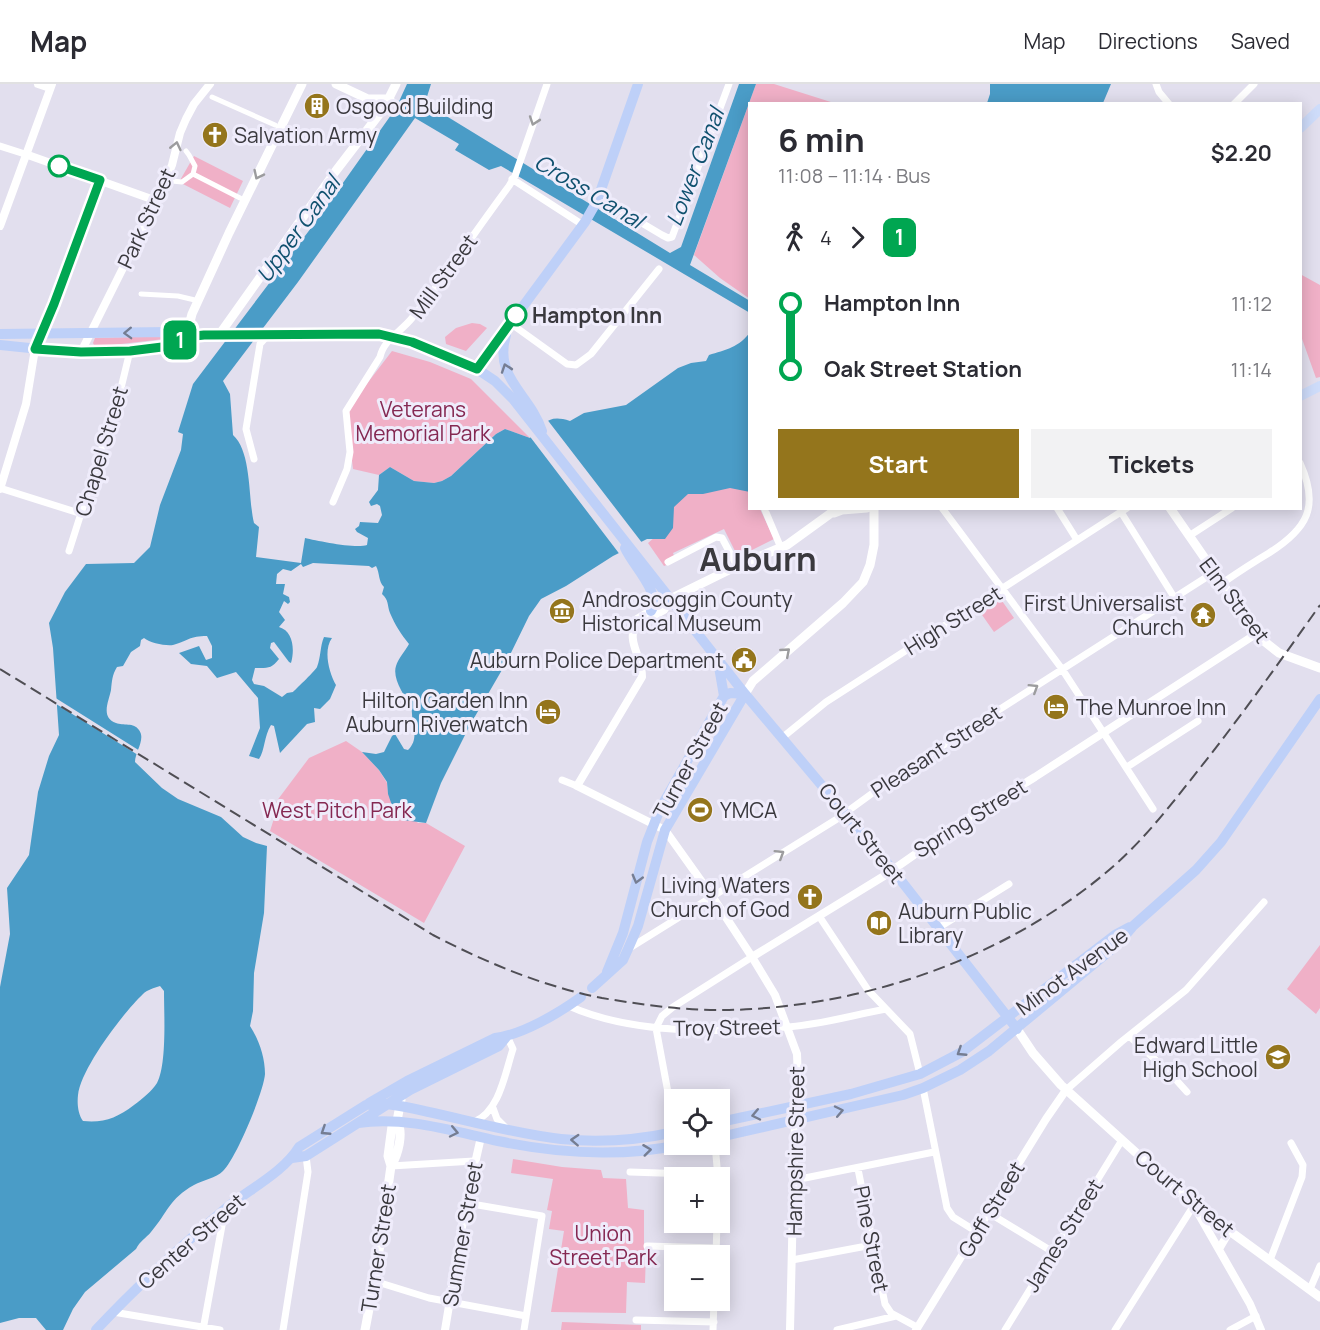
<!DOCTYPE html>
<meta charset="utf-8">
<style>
:root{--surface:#fff;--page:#f2f2f3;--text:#2b2b33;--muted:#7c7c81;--line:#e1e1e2;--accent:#94751c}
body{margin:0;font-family:Manrope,sans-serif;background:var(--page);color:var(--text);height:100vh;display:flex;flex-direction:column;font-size:22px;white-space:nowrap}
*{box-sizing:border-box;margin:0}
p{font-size:20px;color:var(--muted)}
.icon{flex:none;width:33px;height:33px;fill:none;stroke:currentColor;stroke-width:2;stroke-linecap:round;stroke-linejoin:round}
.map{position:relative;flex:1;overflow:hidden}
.drawer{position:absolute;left:748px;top:18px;width:554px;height:408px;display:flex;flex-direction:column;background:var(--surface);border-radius:0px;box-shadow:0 3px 15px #0003}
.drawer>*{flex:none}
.badge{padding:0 12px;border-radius:9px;font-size:21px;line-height:39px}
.controls{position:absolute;left:664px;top:1005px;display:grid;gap:12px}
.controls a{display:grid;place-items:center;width:66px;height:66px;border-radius:0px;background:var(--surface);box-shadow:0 3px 15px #0003;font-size:30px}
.map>.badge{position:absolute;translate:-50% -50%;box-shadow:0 0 0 3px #fff}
.legs{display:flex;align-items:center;gap:9px;height:66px;padding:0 30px;font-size:20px}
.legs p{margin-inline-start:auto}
.headline{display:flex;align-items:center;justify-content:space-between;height:102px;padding:0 30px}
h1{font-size:33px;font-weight:700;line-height:45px}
.action{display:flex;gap:12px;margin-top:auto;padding:12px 30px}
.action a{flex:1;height:69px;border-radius:0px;background:var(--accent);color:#fff;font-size:24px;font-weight:700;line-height:69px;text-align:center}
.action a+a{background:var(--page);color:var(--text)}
ul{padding:0 30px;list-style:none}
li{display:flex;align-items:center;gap:21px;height:66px;font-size:22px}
li i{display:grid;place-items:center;width:9px;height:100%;margin:0 8px;background:currentColor}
li i::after{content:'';width:15px;height:15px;margin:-8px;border:4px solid;border-radius:50%;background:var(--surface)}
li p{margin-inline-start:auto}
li:first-child i{background:linear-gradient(#0000 50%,currentColor 0)}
li:last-child i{background:linear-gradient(currentColor 50%,#0000 0)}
header{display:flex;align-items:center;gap:36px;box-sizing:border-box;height:84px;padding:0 30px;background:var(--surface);border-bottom:2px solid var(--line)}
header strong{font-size:28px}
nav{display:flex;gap:33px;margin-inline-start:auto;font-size:21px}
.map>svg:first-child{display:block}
.green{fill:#f0b0c7}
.water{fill:#4a9cc7;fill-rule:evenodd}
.pier{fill:#e2dfee}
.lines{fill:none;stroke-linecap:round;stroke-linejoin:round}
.pedestrian{stroke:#fff;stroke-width:5}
.minor{stroke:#fff;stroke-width:7}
.tertiary{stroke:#fff;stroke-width:8}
.secondary{stroke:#fff;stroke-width:9}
.primary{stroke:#cedcfa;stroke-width:10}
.trunk{stroke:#bed0f8;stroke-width:10}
.rail{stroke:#4f4e54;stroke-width:2;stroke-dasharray:12 6;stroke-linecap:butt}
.oneway{stroke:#9c9c9e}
.oneway2{stroke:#757d92}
.line-1-casing{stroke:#fff;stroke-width:14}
.line-1{stroke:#00a651;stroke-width:9}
.stop-1-dot{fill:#fff;stroke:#00a651;stroke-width:3}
.labels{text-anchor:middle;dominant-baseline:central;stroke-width:6;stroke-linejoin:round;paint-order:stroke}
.poi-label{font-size:21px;fill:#3a393e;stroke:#efecfb;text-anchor:start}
.street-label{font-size:21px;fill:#3a393e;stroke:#efecfb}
.stop-label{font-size:21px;font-weight:bold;fill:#3a393e;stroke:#efecfb;text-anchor:start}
.park-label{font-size:21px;fill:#852852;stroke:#efecfb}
.water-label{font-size:22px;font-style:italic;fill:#10516f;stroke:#efecfb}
.town-label{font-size:33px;font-weight:bold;fill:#3a393e;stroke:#efecfb}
</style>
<header>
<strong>Map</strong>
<nav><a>Map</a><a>Directions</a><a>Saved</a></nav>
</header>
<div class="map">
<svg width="1320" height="1246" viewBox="0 0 1320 1246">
<rect width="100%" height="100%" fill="#e2dfee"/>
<path class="green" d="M756 0H774L834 19 750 20V215L720 194 694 171Z
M194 72 243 97 230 124 179 98Z
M1300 190 1320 201V293L1316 294 1301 252Z
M472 239 480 240 487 244 466 267 446 260 445 253 456 244Z
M173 252V254L95 263 93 259 95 254Z
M392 267 430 278 471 295 530 354 505 345 496 350 451 392 442 397 434 399 414 397 390 383 379 391 353 385 346 327Z
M750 402V424L760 425 774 455 738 473 724 445 673 469 676 477 664 482 648 459 662 447 670 423 686 408C697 409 707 412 715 403Z
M1000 514 1014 534 994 548 980 528Z
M346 657 362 668 379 686 387 699 388 710 418 739H426L465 762 424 839 270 747 277 725 276 718 309 674Z
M1320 861V924L1316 930 1287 905Z
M513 1075 562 1083 601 1086 603 1094 626 1095 628 1124 644 1126V1167H646L645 1199 627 1198 626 1229 551 1228 564 1147 549 1145 552 1127 547 1126 553 1095 511 1089Z
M562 1238 641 1241V1246H561Z"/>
<path class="water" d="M407 0H431L425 19 670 169 681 163 739 0H756L690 181 750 217V229L501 82 489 86 455 66 459 60 415 34 298 198 223 297 230 310 233 351C252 368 248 415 254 439L259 443 256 473 301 479 305 454C318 457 356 465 367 461L368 454 357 448 355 445 359 442 360 438 378 439 382 431 380 422 377 420 371 422 369 418 378 406 379 391 390 383 414 397 434 399 442 397 451 392 496 350 505 345 530 354C545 339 548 330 570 337L584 329 626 321 678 284 691 279 706 277 709 271C725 266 740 263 750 248V408L730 404 703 410H688L674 423 673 444 665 455H647L613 472 566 502 541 515 529 532 506 579 470 641 441 699 426 739 403 736 396 733 388 710 387 698 379 686 362 668 376 670 384 668 392 652 395 650 404 665 408 666C421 653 410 638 412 622 404 613 392 594 396 582 398 575 405 567 409 560 401 550 395 541 390 529 387 521 389 516 382 510L384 503C378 497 380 489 376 482L372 484 369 482 313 479 303 483 301 480 291 487 283 485 277 490 276 500H285L283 510 289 513 290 518 288 520 284 517 279 528 285 536 279 543C293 547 295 565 291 579L289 578 274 558 271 559 270 564 279 575C271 585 268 584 255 584L252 596 254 600 264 602 282 613 287 609 293 608C297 604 316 586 317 583 321 573 320 562 324 553L332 554C323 566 329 589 336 601L330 615 320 625 314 624 315 638 307 640 280 669 274 642 271 641C264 652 265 666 259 675L249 672 260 644 258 614 236 588 217 594 207 582 191 580 179 569 199 562 206 576 212 574V562L207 552C190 552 187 557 173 561 165 562 150 559 144 554L141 556 140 562 131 568 123 582 117 583C112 591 112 597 111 606 109 617 100 633 116 639 123 642 134 638 139 646 146 655 135 668 135 678L162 704 178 715 221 733 243 753 256 759 267 762 264 829 254 889 253 927 250 942C259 956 265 973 265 990 264 1007 236 1075 223 1087 216 1094 203 1096 194 1101 169 1115 168 1128 151 1148 146 1154 140 1157 136 1165L85 1208 73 1225 63 1246H46L36 1234H19L0 1239V903L10 850 7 804 29 771 38 708 49 672 59 651 53 564 49 539 65 508 86 480 134 479 150 463 160 421 181 366 183 350 178 348 193 300 311 144 396 24ZM160 902 164 907C164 929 167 981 157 999 152 1007 142 1015 134 1021 117 1034 104 1039 83 1037 78 1030 77 1020 78 1011 81 984 124 928 143 910 147 906 154 904 160 902Z
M990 0H1111L1103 19H987L990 10Z"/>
<path class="pier" d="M546 334 643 460 621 472 528 350 529 351Z
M54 613 140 667 138 671 53 618Z"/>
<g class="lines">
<path class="pedestrian" d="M212 13 275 41
M193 90 240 114
M172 97 182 98 193 90 195 82 189 71 186 67
M141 210 178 212 199 217"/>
<path class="minor" d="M1156 0 1159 8 1169 20
M1234 20 1254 0
M0 62 28 71
M512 95 583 141
M598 113 662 151 668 154 672 153 729 0
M510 239 567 280 576 281 591 270 659 185
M254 375 246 345 260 260 268 251
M0 404 82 430
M333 418 347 385 350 368 346 327 380 273C384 255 401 248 412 234 446 192 476 146 509 102L515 92 547 0
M766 424 765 426 781 464
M942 424 1062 585 1153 725
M1057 424 1077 456
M1121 428 1174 513
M1189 452 1232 424
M69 467 121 304 130 267
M668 478 716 453 722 454 737 482
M1221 500C1237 489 1252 479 1269 469 1307 445 1320 423 1300 379
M783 653 826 618 1127 424
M1127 683 1198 637
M562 696 577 702
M819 832 868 906 910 950 920 990
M938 844 1009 800
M628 865 837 735 900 689 1213 489
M569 922C630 950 720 949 786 943 820 941 853 931 886 925
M1129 952 1169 988 1187 1008
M923 1004 947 1124 953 1133 977 1148
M1066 1006 1121 958 1186 906 1264 818
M493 1024 497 1035 506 1044
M474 1038C500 1027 505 989 513 965L507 952
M675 1046 656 944 662 932 673 923 752 873
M715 1060 718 1094
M391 1082 474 1077
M858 1085 885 1220 891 1229 917 1243
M630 1088 718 1091
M795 1096 934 1068
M466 1119 542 1132 524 1246
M989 1129 1053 1168
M647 1162 716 1164
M716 1172 717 1138
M792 1176 872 1161
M1270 1176 1302 1093 1303 1081 1291 1059
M374 1197 429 1214 526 1232
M1310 1205 1320 1182
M113 1228 220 1246
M636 1236 714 1238
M203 1246 225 1125
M283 1246 308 1088 306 1072
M713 1246 714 1216
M837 1246 896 1232
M1005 1246 1122 1056
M1115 1246 1194 1121
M1230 1246 1256 1232"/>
<path class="tertiary" d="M38 0 50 4
M28 71 157 117
M0 142 52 0
M81 268 159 112 172 81 180 49 186 35 194 20 210 0
M0 405 26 320 35 265 54 220 100 96
M672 514 637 535C625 560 642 569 642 593L577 702 665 746 712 812 752 873 775 911 797 970 799 1022 795 1036 790 1246
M646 536 664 526 670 517
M752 873 884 792 957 741 1035 693 1256 550
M1194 1122 1250 1220 1261 1246
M1219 1165 1229 1148
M445 1246 466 1119 481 1053
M916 1246 1046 1035 1066 1006"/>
<path class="secondary" d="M336 0 368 15H390
M219 251 335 88 384 24 396 0
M186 253 192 230 229 149 302 0
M1170 424 1260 554 1279 569 1320 584
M834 429 842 426 867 424
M672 514 737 482 787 461 838 424
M745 610 753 597 843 519 863 498 870 481 874 461V424
M1017 945 1033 969 1061 1001 1194 1121 1320 1213
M391 1082C398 1071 404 1049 397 1037
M365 1246 376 1188 391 1082 388 1072 392 1042 397 1037 401 1016"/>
<path class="primary" d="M1300 44 1320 25
M1300 312 1320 302"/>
<path class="trunk" d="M0 250 169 248 186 253 367 249 394 252 444 270 477 285 495 297 513 315 745 610 892 785 1017 945
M506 251C493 294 530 310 542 347
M0 261 59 267H130L170 262 186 253
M477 285 585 138 597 117 638 0
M625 464C633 482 662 509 651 527
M718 577 724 612
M607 888 623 849 647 758 660 725 724 612 730 609 745 610
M592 904 623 876 628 865 638 842 665 746 745 610
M369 1019 407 997 495 954C522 951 559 929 581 913
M720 1038 851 1010 920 990 962 968 1115 851 1130 843
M358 1039C405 1032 452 1047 498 1057 560 1070 621 1074 684 1060
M720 1053 903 1011 923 1004 960 986 989 967 1118 860 1133 842 1196 786 1221 758 1320 615
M292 1074 306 1072 410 1006 499 962 507 952
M96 1246C136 1203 180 1163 225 1125 248 1106 284 1088 299 1063L366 1021 380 1019 400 1022C454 1032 507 1049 561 1055 599 1059 638 1056 675 1048"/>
<path class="rail" d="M0 585 433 851C487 879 542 902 602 914 643 921 687 927 729 926 866 923 1012 872 1116 780 1147 752 1174 717 1200 684 1242 631 1281 576 1320 521"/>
</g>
<defs><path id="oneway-chevron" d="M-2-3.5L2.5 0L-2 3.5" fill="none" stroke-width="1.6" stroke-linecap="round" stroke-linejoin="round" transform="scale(1.5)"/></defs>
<g class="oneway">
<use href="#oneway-chevron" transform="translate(534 37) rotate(109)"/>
<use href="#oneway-chevron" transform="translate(176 62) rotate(-77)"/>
<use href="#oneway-chevron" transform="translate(258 91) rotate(116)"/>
<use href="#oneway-chevron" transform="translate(786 568) rotate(-41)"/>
<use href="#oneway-chevron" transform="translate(1034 604) rotate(-32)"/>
<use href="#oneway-chevron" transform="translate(780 770) rotate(-32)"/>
</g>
<g class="oneway2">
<use href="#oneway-chevron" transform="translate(128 249) rotate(178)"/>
<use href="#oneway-chevron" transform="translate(506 284) rotate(-109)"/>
<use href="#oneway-chevron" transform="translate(637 795) rotate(105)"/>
<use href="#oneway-chevron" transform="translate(961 968) rotate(147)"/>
<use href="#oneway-chevron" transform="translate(839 1027) rotate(-12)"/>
<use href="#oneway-chevron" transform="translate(756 1031) rotate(168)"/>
<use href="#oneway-chevron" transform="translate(325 1047) rotate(147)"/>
<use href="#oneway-chevron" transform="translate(454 1048) rotate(12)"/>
<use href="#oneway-chevron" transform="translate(575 1056) rotate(-177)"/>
<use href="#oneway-chevron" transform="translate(647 1066) rotate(-7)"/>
</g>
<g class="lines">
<g class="line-1-casing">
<path id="line-1" d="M59 82 100 96 54 220 35 265 81 268 130 267 170 262 186 253 204 251 379 250 412 258 477 285 516 231"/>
</g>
<use href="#line-1" class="line-1"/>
</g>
<defs>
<g id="building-disc" transform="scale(1.35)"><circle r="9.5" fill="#94751c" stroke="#efecfb"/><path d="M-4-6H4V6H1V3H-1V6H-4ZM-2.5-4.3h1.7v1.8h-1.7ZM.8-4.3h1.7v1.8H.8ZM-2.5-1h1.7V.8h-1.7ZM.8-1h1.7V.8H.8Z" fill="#fff"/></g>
<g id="church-disc" transform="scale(1.35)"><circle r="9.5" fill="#94751c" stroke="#efecfb"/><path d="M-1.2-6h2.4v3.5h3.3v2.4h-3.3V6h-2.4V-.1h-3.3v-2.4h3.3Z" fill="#fff"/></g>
<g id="museum-disc" transform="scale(1.35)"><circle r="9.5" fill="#94751c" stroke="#efecfb"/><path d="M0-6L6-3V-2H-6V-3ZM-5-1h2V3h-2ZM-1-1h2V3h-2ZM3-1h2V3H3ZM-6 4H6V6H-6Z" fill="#fff"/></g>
<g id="temple-disc" transform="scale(1.35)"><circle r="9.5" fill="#94751c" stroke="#efecfb"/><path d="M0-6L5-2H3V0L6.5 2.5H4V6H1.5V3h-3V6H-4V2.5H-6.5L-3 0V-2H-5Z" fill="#fff"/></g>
<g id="civic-disc" transform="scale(1.35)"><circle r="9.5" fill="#94751c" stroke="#efecfb"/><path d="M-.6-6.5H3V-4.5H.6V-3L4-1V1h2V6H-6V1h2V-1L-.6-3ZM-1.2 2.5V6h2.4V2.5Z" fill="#fff"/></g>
<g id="hotel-disc" transform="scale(1.35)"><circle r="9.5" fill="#94751c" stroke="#efecfb"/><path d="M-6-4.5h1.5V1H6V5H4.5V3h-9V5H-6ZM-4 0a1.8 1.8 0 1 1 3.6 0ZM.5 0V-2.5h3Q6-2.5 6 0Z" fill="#fff"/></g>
<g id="stadium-disc" transform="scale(1.35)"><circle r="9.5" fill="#94751c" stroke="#efecfb"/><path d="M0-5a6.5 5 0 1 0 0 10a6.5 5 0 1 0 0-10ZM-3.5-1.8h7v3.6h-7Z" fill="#fff"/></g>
<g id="library-disc" transform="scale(1.35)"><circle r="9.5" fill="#94751c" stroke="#efecfb"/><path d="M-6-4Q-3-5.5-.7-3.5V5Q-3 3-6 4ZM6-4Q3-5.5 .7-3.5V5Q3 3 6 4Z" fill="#fff"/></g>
<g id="school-disc" transform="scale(1.35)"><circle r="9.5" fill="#94751c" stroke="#efecfb"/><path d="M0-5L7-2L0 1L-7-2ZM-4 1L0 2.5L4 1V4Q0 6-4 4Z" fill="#fff"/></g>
</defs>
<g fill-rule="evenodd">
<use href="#building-disc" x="317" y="22"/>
<use href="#church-disc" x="215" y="51"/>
<use href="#museum-disc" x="562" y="527"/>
<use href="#temple-disc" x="1203" y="531"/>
<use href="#civic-disc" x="744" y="576"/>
<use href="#hotel-disc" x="1056" y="623"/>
<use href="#hotel-disc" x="548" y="628"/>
<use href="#stadium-disc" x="700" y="726"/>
<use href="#church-disc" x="810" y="813"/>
<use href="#library-disc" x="879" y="839"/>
<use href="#school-disc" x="1278" y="973"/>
</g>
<g class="stop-1-dot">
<circle cx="59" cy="82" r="10"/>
<circle cx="516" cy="231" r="10"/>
</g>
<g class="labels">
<g class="poi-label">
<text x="336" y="22">Osgood Building</text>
<text x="234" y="51">Salvation Army</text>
<text x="582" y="515">Androscoggin County<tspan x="582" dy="24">Historical Museum</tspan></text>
<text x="1184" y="519" text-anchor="end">First Universalist<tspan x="1184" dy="24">Church</tspan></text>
<text x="724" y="576" text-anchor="end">Auburn Police Department</text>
<text x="528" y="616" text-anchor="end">Hilton Garden Inn<tspan x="528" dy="24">Auburn Riverwatch</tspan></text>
<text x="1076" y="623">The Munroe Inn</text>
<text x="720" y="726">YMCA</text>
<text x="790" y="801" text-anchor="end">Living Waters<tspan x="790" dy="24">Church of God</tspan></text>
<text x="898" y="827">Auburn Public<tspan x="898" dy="24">Library</tspan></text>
<text x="1258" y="961" text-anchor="end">Edward Little<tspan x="1258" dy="24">High School</tspan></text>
</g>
<g class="street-label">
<text transform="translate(146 134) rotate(-65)">Park Street</text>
<text transform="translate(443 192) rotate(-54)">Mill Street</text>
<text transform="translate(101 367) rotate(-73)">Chapel Street</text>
<text transform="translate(1235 516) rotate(53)">Elm Street</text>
<text transform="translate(953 536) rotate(-32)">High Street</text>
<text transform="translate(936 667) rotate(-33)">Pleasant Street</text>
<text transform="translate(690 676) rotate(-61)">Turner Street</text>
<text transform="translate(970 734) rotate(-32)">Spring Street</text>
<text transform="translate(862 749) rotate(51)">Court Street</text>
<text transform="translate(1072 887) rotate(-36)">Minot Avenue</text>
<text transform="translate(727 943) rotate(-1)">Troy Street</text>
<text transform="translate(795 1067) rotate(-89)">Hampshire Street</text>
<text transform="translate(1185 1109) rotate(40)">Court Street</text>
<text transform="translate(991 1125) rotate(-59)">Goff Street</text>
<text transform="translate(462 1150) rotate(-80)">Summer Street</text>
<text transform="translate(1063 1151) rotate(-58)">James Street</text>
<text transform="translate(872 1155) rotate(79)">Pine Street</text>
<text transform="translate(191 1157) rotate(-41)">Center Street</text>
<text transform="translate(378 1164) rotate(-81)">Turner Street</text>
</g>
<g class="stop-label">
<text x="532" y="231">Hampton Inn</text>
</g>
<g class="park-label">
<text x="423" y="325">Veterans<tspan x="423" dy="24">Memorial Park</tspan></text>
<text x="337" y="726">West Pitch Park</text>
<text x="603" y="1149">Union<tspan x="603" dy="24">Street Park</tspan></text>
</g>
<g class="water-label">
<text transform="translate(695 83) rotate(-69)">Lower Canal</text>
<text transform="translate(589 107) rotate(31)">Cross Canal</text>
<text transform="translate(298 145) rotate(-54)">Upper Canal</text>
</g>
<g class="town-label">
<text x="758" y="474">Auburn</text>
</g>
</g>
</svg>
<div class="controls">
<a><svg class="icon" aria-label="locate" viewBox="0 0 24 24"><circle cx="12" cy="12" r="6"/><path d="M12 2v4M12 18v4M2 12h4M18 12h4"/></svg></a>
<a>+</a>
<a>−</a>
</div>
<b class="badge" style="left:180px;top:256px;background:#00a651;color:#fff">1</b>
<section class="drawer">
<div class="headline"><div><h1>6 min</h1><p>11:08 – 11:14 · Bus</p></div><b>$2.20</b></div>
<div class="legs"><svg class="icon" aria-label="walk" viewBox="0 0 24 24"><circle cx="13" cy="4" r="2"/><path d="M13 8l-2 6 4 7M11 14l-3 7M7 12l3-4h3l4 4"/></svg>4<svg class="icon" aria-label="forward" viewBox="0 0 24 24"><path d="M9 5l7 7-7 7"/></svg><b class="badge" style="background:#00a651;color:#fff">1</b></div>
<ul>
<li><i style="color:#00a651"></i><b>Hampton Inn</b><p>11:12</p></li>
<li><i style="color:#00a651"></i><b>Oak Street Station</b><p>11:14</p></li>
</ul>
<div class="action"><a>Start</a><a>Tickets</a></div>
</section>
</div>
